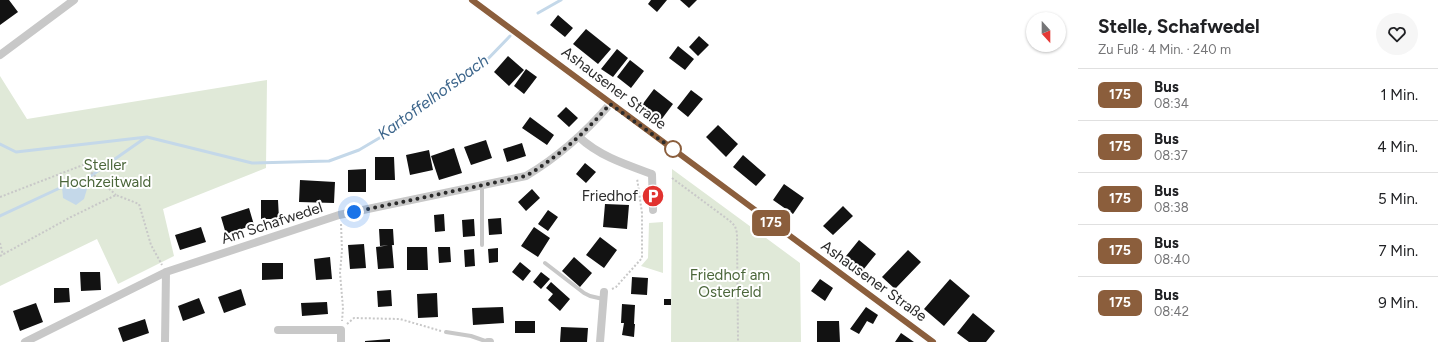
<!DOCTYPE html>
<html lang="de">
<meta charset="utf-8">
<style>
:root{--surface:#fff;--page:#f6f6f6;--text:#202124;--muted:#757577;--line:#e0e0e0}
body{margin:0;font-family:Figtree,sans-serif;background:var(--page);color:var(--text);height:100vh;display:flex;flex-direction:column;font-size:15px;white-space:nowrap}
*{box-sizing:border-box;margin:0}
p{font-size:13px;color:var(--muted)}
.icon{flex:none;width:22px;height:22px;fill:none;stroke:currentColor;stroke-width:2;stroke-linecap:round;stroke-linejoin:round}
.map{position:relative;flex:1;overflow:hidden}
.drawer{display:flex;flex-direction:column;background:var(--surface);width:360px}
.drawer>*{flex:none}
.badge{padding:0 8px;border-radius:6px;font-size:14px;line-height:26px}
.needle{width:26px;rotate:159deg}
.buttons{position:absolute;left:1026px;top:12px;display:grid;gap:8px}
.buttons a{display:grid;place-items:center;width:40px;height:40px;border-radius:50%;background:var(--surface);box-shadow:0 1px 3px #0004;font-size:20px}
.you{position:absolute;width:20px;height:20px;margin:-10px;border:3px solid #fff;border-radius:50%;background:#1a73e8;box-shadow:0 0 0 6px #1a73e833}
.map>.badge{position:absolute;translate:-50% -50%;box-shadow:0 0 0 2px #fff}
.round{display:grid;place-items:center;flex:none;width:42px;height:42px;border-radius:21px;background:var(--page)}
.overview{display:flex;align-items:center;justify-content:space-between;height:68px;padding:0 20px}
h1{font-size:19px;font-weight:700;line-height:30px}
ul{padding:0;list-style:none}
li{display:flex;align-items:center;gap:12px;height:52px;padding:0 20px;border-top:1px solid var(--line)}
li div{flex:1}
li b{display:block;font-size:15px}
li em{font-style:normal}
li .badge{min-width:44px;font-weight:700;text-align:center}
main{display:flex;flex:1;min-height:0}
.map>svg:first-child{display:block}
.green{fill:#e0e9d8}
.water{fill:#c4d8e9}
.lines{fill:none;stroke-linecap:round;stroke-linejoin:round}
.stream{stroke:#c4d8e9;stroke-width:3}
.building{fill:#121212}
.path{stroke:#c8c8c8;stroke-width:2;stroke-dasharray:2 2;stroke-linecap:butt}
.service{stroke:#c8c8c8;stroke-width:4}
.minor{stroke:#c8c8c8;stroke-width:8}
.line-casing{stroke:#fff;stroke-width:9}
.line{stroke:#8b5e3c;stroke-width:6}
.walk{stroke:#2b2b2b;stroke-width:4;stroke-dasharray:0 7.2}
.stop-dot{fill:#fff;stroke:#8b5e3c;stroke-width:2}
.labels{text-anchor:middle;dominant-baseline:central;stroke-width:4;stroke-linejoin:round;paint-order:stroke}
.street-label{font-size:15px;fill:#2b2b2b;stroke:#fff}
.park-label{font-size:15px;fill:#4b663a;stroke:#fff}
.poi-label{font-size:15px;fill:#2b2b2b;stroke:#fff;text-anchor:end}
.water-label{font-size:16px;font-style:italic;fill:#3c658b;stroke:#fff}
</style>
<main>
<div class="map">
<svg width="1078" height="342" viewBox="0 0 1078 342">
<rect width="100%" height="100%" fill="#fff"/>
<path class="green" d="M0 76 27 119 267 80 266 168 163 209 174 256 118 284 97 239 0 286Z
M672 169 800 263 801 342H671Z
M663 222V273L641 266 648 258 649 223Z"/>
<path class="water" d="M69 181 82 182 87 189 84 199 76 205 63 198 62 187Z"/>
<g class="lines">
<path class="stream" d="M538 13 561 0
M0 144 16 152 147 137 252 163 329 161 359 150 403 124 482 65 510 36
M82 182 145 138
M0 216 62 187"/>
</g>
<path class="building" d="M0 0H9L18 12 0 25Z
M651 0H667L657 12 648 4Z
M680 0H697L689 8Z
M558 15 573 28 565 37 550 25Z
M586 29 611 49 598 64 573 44Z
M699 36 709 45 698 56 689 47Z
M678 46 694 59 685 70 669 58Z
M617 49 628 58 613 77 601 69Z
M508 56 524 70 509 86 494 72Z
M630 60 644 71 631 88 617 77Z
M526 69 537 77 524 94 514 86Z
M654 89 673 104 661 120 642 105Z
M691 90 703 99 688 117 677 108Z
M566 107 578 118 569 127 557 116Z
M530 117 554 135 547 145 522 128Z
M718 125 738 144 726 157 706 137Z
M486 140 492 158 471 165 464 147Z
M522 143 526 156 507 162 503 149Z
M454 148 462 173 439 180 431 156Z
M429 150 433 170 410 175 406 155Z
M743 155 766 175 756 186 733 167Z
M375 157H394L395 180H375Z
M585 163 596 172 586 183 576 174Z
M366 169V192H348V170Z
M300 180 335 182 334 203 299 202Z
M784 184 804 198 793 214 773 200Z
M532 189 540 198 526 211 518 202Z
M261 200H278L279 219H261Z
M605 204 629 205 627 229 603 227Z
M843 206 853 216 833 235 823 226Z
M249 208 254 225 226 234 221 217Z
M548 210 558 217 548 231 538 224Z
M444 214 445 231 435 232 434 215Z
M501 218 502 234 489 235 488 219Z
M474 219 475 236 463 237 462 220Z
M201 227 206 242 180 250 175 235Z
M534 227 550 238 538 257 521 246Z
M379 229H393L394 245 380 246Z
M600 237 617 250 604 268 586 255Z
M859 240 876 254 859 275 842 261Z
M364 244 366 268 350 269 348 245Z
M392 245 394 268 378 269 376 247Z
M407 247H427L428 270H407Z
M438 247H450L451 262 439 263Z
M498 248V262L489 263 488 249Z
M474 249 475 266 465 267 464 250Z
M908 250 921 262 895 289 882 277Z
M330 257 332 279 316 280 314 259Z
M574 257 592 273 580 287 562 271Z
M520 262 531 271 523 281 512 272Z
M262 263H283V279L262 280Z
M80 272H100L101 290 81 291Z
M541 272 550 279 541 289 533 282Z
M632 277 648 278 647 295 631 294Z
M820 279 833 288 825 301 811 291Z
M950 279 970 296 944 326 924 309Z
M551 282 570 299 560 311 548 300 553 294 546 288Z
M54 288H69L70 302 54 303Z
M241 289 246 305 224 313 218 297Z
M391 290 392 306 378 307 377 291Z
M437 293 438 317 418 318 417 294Z
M199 298 205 313 183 321 178 306Z
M664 299H671V305H664Z
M327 302 328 314 302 316 301 303Z
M36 303 43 322 20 331 13 311Z
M622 304 635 305 634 324H635L634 337 622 335 624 323H621Z
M503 307 504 323 473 325 472 308Z
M866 307 878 315 873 324 867 321 859 334 850 329Z
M973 313 995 331 986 342H969L957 333Z
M145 319 149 333 123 342 118 328Z
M515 321H535V333H515Z
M817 321H839L840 342H817Z
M561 327 588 328 587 342H560Z
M901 333 914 342H895Z
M390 339V342H365V341Z"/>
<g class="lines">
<path class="path" d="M672 178 730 221 735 226 737 233 738 342
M0 197 83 165 116 195
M341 224 342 250 340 273 343 308 342 321
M0 243 3 255
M0 256 71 217 116 195 139 204 151 245 162 265
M612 289 616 287 642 258V213L637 178
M347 324 354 318 400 319 441 331"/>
<path class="service" d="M482 185V245
M545 263 584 293 590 296 603 299
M446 332 471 336 488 342"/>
<path class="minor" d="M472 0 933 342
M0 55 74 0
M579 137C599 156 627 165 652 174L653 210
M278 330H341V342
M25 342 166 272 339 215 526 176C558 157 586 132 610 104
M165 342 166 272
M488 342H490
M600 342 604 292"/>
</g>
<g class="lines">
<g class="line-casing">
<path id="line" d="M472 0 933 342"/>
</g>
<use href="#line" class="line"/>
<path class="walk" d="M354 212 526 176C558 157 586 132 610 104L673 149"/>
</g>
<defs>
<g id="parking-disc" transform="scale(1.15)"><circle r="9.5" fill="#e1322f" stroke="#fff"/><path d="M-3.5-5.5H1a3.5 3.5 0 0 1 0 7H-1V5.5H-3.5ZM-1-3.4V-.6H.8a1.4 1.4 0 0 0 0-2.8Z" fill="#fff"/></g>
</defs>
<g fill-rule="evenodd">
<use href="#parking-disc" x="653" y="196"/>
</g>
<circle class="stop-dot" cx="673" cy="149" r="8"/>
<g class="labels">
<g class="street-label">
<text transform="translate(614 88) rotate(37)">Ashausener Straße</text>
<text transform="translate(272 223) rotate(-18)">Am Schafwedel</text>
<text transform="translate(874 281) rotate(36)">Ashausener Straße</text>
</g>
<g class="park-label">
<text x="105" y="165">Steller<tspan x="105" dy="17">Hochzeitwald</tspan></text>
<text x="730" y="275">Friedhof am<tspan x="730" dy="17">Osterfeld</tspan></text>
</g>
<g class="poi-label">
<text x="638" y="196">Friedhof</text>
</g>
<g class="water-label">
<text transform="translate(433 97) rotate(-36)">Kartoffelhofsbach</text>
</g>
</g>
</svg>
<div class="buttons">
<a><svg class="needle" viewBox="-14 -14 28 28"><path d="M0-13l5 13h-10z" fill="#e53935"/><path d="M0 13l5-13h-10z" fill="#757577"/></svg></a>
</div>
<div class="you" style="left:354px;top:212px"></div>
<b class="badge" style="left:771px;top:223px;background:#8b5e3c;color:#fff">175</b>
</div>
<section class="drawer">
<div class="overview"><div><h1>Stelle, Schafwedel</h1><p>Zu Fuß · 4 Min. · 240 m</p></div><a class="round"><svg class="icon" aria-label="heart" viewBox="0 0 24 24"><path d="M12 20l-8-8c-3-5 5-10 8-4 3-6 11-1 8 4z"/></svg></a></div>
<ul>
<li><span class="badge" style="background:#8b5e3c;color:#fff">175</span><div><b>Bus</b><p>08:34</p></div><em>1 Min.</em></li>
<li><span class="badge" style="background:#8b5e3c;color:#fff">175</span><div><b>Bus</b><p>08:37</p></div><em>4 Min.</em></li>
<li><span class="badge" style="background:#8b5e3c;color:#fff">175</span><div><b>Bus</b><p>08:38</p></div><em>5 Min.</em></li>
<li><span class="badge" style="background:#8b5e3c;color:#fff">175</span><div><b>Bus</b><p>08:40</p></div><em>7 Min.</em></li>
<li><span class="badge" style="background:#8b5e3c;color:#fff">175</span><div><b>Bus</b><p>08:42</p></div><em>9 Min.</em></li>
</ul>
</section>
</main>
